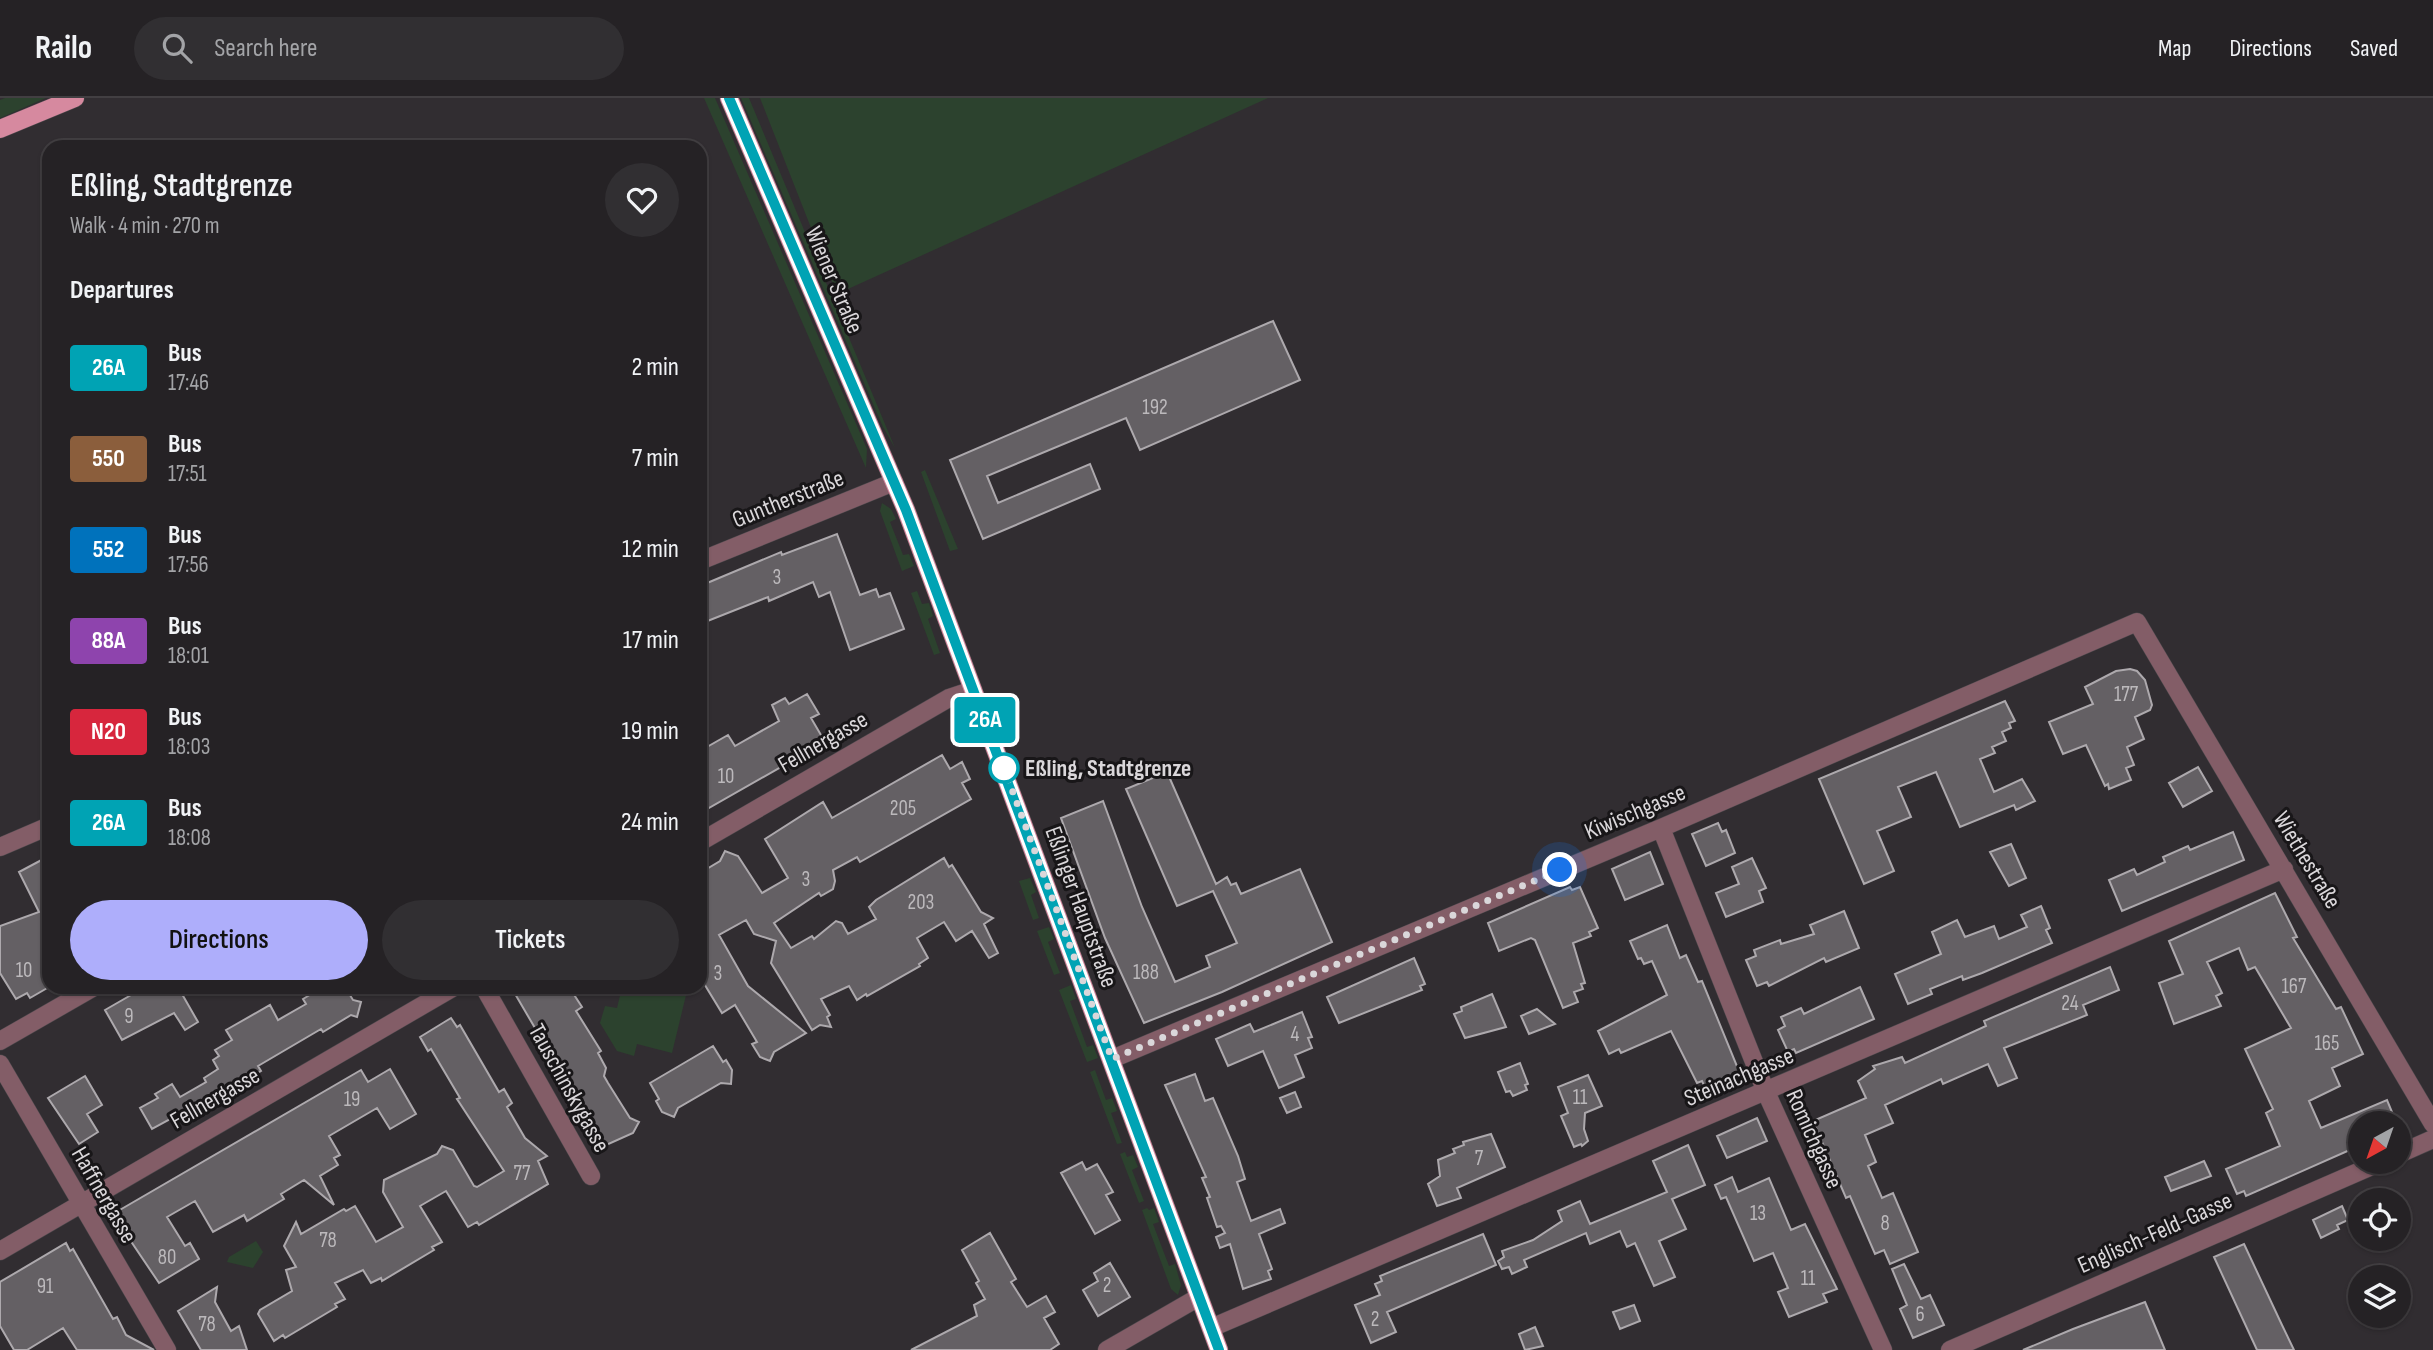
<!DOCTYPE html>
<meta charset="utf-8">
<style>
:root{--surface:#252225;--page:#312f32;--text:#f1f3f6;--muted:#a3a4a7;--line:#423f42;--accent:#aeaefb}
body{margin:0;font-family:"Sofia Sans Condensed",sans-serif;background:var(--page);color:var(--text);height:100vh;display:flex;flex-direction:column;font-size:26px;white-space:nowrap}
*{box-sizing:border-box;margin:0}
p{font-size:23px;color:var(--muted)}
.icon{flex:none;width:38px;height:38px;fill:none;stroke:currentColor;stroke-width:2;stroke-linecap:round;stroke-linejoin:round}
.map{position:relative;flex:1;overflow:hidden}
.side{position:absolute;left:42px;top:42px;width:665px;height:854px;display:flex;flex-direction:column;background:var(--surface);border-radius:21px;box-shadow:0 2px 5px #0004,0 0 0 2px var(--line)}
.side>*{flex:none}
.badge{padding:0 14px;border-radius:5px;font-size:24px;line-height:46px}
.needle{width:46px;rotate:220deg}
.fabs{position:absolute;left:2348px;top:1013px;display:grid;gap:14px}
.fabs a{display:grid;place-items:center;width:63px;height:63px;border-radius:50%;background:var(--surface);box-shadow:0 2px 5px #0004,0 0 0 2px var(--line);font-size:35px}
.you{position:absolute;width:35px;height:35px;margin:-18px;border:5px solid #fff;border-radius:50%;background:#1a73e8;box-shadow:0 0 0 10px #1a73e833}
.map>.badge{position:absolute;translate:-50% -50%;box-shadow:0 0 0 4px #fff}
h2{padding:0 28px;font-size:26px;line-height:63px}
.round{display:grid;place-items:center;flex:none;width:74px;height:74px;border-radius:37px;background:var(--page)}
.headline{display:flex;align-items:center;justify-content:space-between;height:119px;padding:0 28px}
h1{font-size:33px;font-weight:600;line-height:52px}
.cta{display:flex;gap:14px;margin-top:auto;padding:14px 28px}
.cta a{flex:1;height:80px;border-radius:42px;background:var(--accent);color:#111;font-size:28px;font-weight:600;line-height:80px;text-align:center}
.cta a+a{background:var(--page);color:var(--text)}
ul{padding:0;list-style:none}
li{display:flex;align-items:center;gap:21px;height:91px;padding:0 28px}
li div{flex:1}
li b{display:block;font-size:26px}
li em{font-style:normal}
li .badge{min-width:77px;font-weight:700;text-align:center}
header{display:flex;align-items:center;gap:42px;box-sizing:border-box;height:98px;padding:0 35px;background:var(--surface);border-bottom:2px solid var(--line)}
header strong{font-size:33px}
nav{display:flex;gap:38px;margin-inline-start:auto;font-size:24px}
.search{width:490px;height:63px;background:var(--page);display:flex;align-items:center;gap:18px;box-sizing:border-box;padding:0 24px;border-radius:38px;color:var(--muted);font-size:26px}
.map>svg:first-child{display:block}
.green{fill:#2c422e}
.building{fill:#646064;stroke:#ada9ad;stroke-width:2}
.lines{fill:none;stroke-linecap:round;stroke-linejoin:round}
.minor-casing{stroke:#4c484c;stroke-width:19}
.major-casing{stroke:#4c484c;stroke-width:19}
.minor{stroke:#835d67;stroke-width:18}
.major{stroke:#d6899f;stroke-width:18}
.line-casing{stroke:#fff;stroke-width:16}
.line{stroke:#00a3b4;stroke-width:10}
.walk{stroke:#dad7da;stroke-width:7;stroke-dasharray:0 12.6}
.stop-dot{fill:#fff;stroke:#00a3b4;stroke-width:3.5}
.labels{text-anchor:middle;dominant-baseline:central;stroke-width:6;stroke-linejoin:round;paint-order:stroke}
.number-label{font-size:21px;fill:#bcb9bc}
.street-label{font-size:24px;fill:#dad7da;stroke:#181618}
.stop-label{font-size:24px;font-weight:bold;fill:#dad7da;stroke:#181618;text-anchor:start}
</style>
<header>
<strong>Railo</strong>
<div class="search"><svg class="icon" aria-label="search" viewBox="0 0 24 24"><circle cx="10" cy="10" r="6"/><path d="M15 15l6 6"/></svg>Search here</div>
<nav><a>Map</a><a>Directions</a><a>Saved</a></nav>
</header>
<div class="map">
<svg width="2433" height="1252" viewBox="0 0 2433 1252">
<rect width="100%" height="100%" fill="#312d31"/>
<path class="green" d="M5 0H46L0 20V2Z
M704 0H715L867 351 866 370Z
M741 0H749L895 350 883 329Z
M760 0H1268L837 196Z
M925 372 958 451 950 453 921 374Z
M882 405 891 411 896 421 890 424 903 457 909 456 914 468 902 473 880 413Z
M917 493 922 506 929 505 933 518 928 521 940 555 934 557 911 495Z
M1030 780 1036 794 1031 797 1039 820 1033 822 1019 783Z
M1049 829 1054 841 1048 844 1060 875 1054 877 1037 833Z
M1071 887 1076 901 1070 903 1087 949 1093 947 1098 960 1087 964 1059 892Z
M622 889H672L687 893 672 955 637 946 634 958 617 953 600 925 605 908 617 910Z
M1095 972 1106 1002 1112 1000 1117 1013 1111 1015 1122 1045 1117 1046 1090 974Z
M1125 1054 1127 1059 1133 1057 1138 1069 1132 1072 1144 1103 1139 1105 1120 1056Z
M1147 1110 1149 1112 1154 1110 1159 1124 1153 1126 1169 1168 1175 1166 1181 1187 1178 1197 1171 1191 1142 1112Z
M256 1143 263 1154 253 1170 227 1164 229 1159Z"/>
<path class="building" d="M1273 223 1300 282 1140 352 1126 320 987 378 998 405 1090 366 1100 391 983 441 950 362Z
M837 436 860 497 876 491 879 499 890 495 904 531 850 552 830 494 819 499 813 484 769 503 768 499 700 526V488L781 454 782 457Z
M2130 571 2137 573 2145 582 2152 607 2150 612 2135 619 2144 641 2127 649 2134 667 2126 670 2131 682 2109 691 2108 686 2105 688 2086 647 2063 656 2049 624 2093 606 2085 589 2116 573Z
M807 596 819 616 811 620 825 644 700 715V670L703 668 700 653 728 637 735 648 779 623 772 607 785 600 789 606Z
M2005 603 2015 623 2009 625 2011 630 2002 634 2006 643 1992 649 1995 655 1980 661 1994 694 2022 681 2035 703 2016 712 2014 707 1960 729 1936 674 1898 689 1911 719 1877 733 1894 773 1864 786 1819 681Z
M942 657 950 671 962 664 970 681 962 685 971 701 860 764 857 759 833 772 835 783 833 791 821 798 819 795 774 825 791 850 812 838 814 841 836 823 842 825 848 836 876 821 869 809 876 802 944 760 949 769 952 767 981 814 993 820 984 826 998 855 989 860 972 833 956 843 944 824 917 840 928 860 919 866 920 868 867 898 866 896 857 902 849 888 821 901 830 917 827 919 831 929 820 927 812 932 771 865 776 843 754 836 746 822 719 837 748 888 806 935 774 954 770 963 760 959 752 946 757 944 735 907 722 915 700 879V775L720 763 725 753 738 758 762 795 788 780 765 741 823 704 832 720Z
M2198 669 2212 693 2183 709 2169 685Z
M1167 674 1216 786 1227 779 1231 787 1236 785 1241 796 1300 771 1332 844 1222 894 1144 925 1105 840 1061 720 1103 703 1142 809 1175 884 1210 869 1206 858 1237 845 1213 793 1177 808 1126 691Z
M1718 725 1722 734 1726 732 1735 755 1706 768 1692 736Z
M2233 734 2244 762 2122 813 2109 782 2134 771 2137 777 2165 764 2163 759 2188 748 2190 752Z
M2011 746 2026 780 2009 788 1990 754Z
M1650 754 1663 786 1625 802 1612 771Z
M49 758V889L30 900 27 895 16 901 0 875V828L39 814 19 774Z
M1752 760 1766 790 1759 793 1763 804 1726 819 1716 795 1739 786 1732 769Z
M1570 789 1572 792 1580 789 1598 830 1589 834 1591 838 1573 845 1585 885 1581 886 1583 891 1574 894 1578 904 1563 910 1535 842 1531 840 1499 853 1488 825Z
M2275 795 2297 839 2293 840 2336 911 2341 909 2363 956 2332 970 2340 988 2309 1003 2321 1030 2387 1002 2397 1026H2361V1047L2246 1098 2244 1093 2237 1096 2226 1071 2280 1048 2266 1015 2273 1011 2245 951 2291 930 2255 869 2248 872 2239 850 2207 864 2222 895 2216 898 2221 908 2174 926 2159 885 2183 876 2169 843Z
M2041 808 2050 830 2046 832 2052 845 1982 875 1963 882 1962 878 1930 891 1932 896 1908 906 1895 876 1941 856 1932 834 1957 822 1965 839 1994 828 1999 841 2027 829 2021 817Z
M1844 813 1859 850 1826 864 1824 860 1769 888 1767 884 1757 888 1746 862 1756 858 1754 852 1780 842 1781 846 1814 836 1810 827Z
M1667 827 1680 860 1686 857 1698 884 1702 883 1741 978 1707 994 1702 983 1697 985 1671 933 1621 955 1619 951 1609 956 1598 933 1667 897 1652 863 1644 866 1641 860 1638 861 1630 843Z
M1414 860 1425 886 1420 888 1422 892 1339 925 1327 899Z
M2110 869 2119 892 2083 907 2087 917 2004 950 2017 980 1998 988 1988 966 1943 986 1941 981 1885 1007 1893 1025 1865 1037 1876 1064 1868 1068 1882 1100 1893 1095 1918 1154 1890 1166 1884 1152 1875 1156 1850 1098 1846 1100 1813 1023 1866 1000 1858 983 1875 971 1873 968 1902 959 1905 965 1986 928 1984 923Z
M145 889H178L198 924 185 932 174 915 122 942 105 912Z
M323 889H345L353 902 361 904 357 919 351 917 323 934 321 931 258 968 261 973 231 992 229 989 152 1031 140 1010 158 1000 155 996 172 986 180 999 206 984 204 980 218 971 213 962 219 958 215 952 232 942 226 932 270 907 278 922 306 906 303 901Z
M511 889H569L582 909 576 913 601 953 598 955 606 970 604 978 608 985 630 1020 639 1024 633 1035 604 1048Z
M1860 889 1874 921 1796 955 1794 951 1788 954 1778 932 1785 928 1781 919 1801 910 1804 916Z
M1492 896 1506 929 1465 940 1454 916 1462 913 1461 909Z
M1537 911 1555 926 1529 936 1521 918Z
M1302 914 1312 939 1308 940 1312 950 1295 957 1304 979 1279 990 1263 953 1228 968 1216 941 1250 926 1254 934Z
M451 920 457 929 460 927 499 994 504 991 512 1005 507 1009 525 1040 547 1058 538 1063 548 1086 479 1127 477 1124 468 1129 446 1093 420 1108 442 1144 432 1149 434 1152 382 1183 381 1180 371 1185 363 1172 335 1185 345 1201 335 1206 337 1209 285 1240 283 1237 274 1243 258 1216 260 1212 292 1193 286 1172 296 1169 284 1148 296 1124 301 1136 344 1111 346 1113 355 1108 376 1144 403 1129 383 1094 384 1082 437 1056 442 1048 453 1052 474 1088 477 1089 504 1073 457 1001 460 1000 431 951 428 953 420 939Z
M713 948 723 964 726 962 732 972 731 986 721 985 678 1010 674 1019 662 1014 656 1003 659 1001 650 985Z
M1520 965 1528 986 1525 987 1527 992 1513 998 1510 993 1506 994 1498 974Z
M390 971 416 1016 390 1031 377 1010 329 1038 340 1057 334 1060 338 1067 320 1078 334 1107 304 1082 281 1096 284 1101 247 1123 244 1117 213 1134 195 1103 167 1119 185 1148 190 1145 199 1161 159 1185 124 1133 129 1131 118 1113 361 972 368 984Z
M1195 976 1205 1003 1213 1000 1238 1058 1245 1081 1237 1084 1251 1123 1280 1111 1285 1125 1259 1136 1272 1171 1268 1173 1271 1181 1243 1191 1230 1146 1220 1150 1216 1139 1225 1135 1221 1128 1217 1129 1207 1100 1210 1099 1202 1080 1206 1079 1165 987Z
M1588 977 1602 1008 1585 1015 1584 1031 1588 1043 1582 1048 1581 1046 1574 1049 1561 1018 1568 1015 1558 989Z
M85 978 102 1007 87 1016 98 1034 79 1046 48 1000Z
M1295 994 1301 1009 1287 1015 1280 1000Z
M1757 1020 1767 1043 1727 1060 1717 1038Z
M1491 1036 1505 1069 1457 1090 1461 1100 1437 1108 1428 1086 1440 1078 1438 1062 1455 1055 1453 1051 1464 1047 1463 1044Z
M1688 1047 1705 1087 1672 1101 1686 1131 1659 1143 1675 1179 1654 1188 1635 1145 1627 1149 1620 1133 1590 1146 1586 1135 1524 1162 1527 1169 1512 1176 1509 1169 1502 1171 1498 1163 1504 1159 1502 1153 1533 1142 1562 1123 1558 1113 1580 1103 1590 1126 1667 1094 1653 1063Z
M2204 1063 2211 1078 2171 1093 2165 1079Z
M1082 1064 1086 1072 1097 1066 1113 1094 1106 1097 1120 1122 1095 1136 1061 1075Z
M1732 1079 1738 1094 1769 1080 1791 1132 1805 1126 1837 1191 1823 1196 1827 1204 1789 1219 1778 1194 1788 1190 1773 1155 1754 1163 1726 1099 1721 1101 1715 1087Z
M2342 1108 2348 1122 2337 1127 2339 1131 2321 1140 2313 1122Z
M990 1135 1016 1181 1011 1184 1027 1209 1046 1198 1055 1214 1044 1220 1059 1246 1050 1252H911L977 1218 974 1207 985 1201 976 1185 979 1183 962 1152Z
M1483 1136 1496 1167 1387 1214 1396 1234 1371 1245 1355 1207 1380 1197 1375 1186 1382 1183 1380 1178Z
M66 1145 70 1153 73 1151 113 1221 117 1219 126 1237 154 1252H77L63 1230 27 1252H14L0 1228V1184Z
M2244 1146 2282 1227 2294 1252H2257L2214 1159Z
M1110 1165 1130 1199 1098 1218 1083 1192 1098 1183 1094 1175Z
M1904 1166 1921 1201 1930 1197 1944 1227 1913 1240 1900 1211 1907 1207 1892 1171Z
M217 1189 215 1204 231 1233 239 1228 247 1252H201L178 1213Z
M2145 1204 2165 1252H2023L2073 1231Z
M1634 1207 1640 1223 1620 1231 1613 1214Z
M1535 1229 1543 1248 1525 1252 1519 1236Z"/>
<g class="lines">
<g class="minor-casing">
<path id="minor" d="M700 463 894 384
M1661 730 1766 994 1883 1252
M700 744 949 600 973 592
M0 749 49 728
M484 889 591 1078
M0 943 94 889
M1112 961 1661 730 2137 524 2433 1026
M0 966 167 1252
M2399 1056 2433 1041
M0 1153 454 889
M1211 1230 2284 771
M1107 1252 1199 1199
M1950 1252 2381 1064"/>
</g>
<g class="major-casing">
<path id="major" d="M729 0 906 412 1219 1252
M0 31 75 0"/>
</g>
<use href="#minor" class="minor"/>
<use href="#major" class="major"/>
</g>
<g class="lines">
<g class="line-casing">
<path id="line" d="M729 0 906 412 1219 1252"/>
</g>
<use href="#line" class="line"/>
<path class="walk" d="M1004 670 1112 961 1560 772"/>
</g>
<circle class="stop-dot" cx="1004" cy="670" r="14"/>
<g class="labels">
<g class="number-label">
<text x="1155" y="309">192</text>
<text x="777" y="479">3</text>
<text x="2126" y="596">177</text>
<text x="726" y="678">10</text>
<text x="903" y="710">205</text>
<text x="806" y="781">3</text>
<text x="921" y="804">203</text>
<text x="24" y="872">10</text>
<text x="1146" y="874">188</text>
<text x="718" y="875">3</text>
<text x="2294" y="888">167</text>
<text x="2070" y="905">24</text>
<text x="129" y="918">9</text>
<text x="1295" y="936">4</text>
<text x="2327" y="945">165</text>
<text x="1580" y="999">11</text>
<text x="352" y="1001">19</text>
<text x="1479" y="1060">7</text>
<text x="522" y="1075">77</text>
<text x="1758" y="1115">13</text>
<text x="1885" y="1125">8</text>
<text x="328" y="1142">78</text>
<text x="167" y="1159">80</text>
<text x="1808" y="1180">11</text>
<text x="1107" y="1187">2</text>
<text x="45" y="1188">91</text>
<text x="1920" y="1216">6</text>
<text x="1375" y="1221">2</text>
<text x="207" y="1226">78</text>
</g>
<g class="street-label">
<text transform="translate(834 182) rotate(67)">Wiener Straße</text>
<text transform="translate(788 401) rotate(-22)">Guntherstraße</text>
<text transform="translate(823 644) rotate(-30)">Fellnergasse</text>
<text transform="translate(1635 714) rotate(-23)">Kiwischgasse</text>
<text transform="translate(2307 762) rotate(59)">Wiethestraße</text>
<text transform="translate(1081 809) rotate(70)">Eßlinger Hauptstraße</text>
<text transform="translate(1739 979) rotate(-23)">Steinachgasse</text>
<text transform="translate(569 990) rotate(61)">Tauschinskygasse</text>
<text transform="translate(215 1000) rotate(-30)">Fellnergasse</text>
<text transform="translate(1814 1041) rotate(66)">Romichgasse</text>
<text transform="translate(104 1097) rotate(60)">Haffnergasse</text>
<text transform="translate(2155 1135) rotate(-24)">Englisch-Feld-Gasse</text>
</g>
<g class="stop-label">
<text x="1025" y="670">Eßling, Stadtgrenze</text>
</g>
</g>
</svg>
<div class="fabs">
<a><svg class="needle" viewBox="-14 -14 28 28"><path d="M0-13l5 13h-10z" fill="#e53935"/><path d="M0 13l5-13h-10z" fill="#a3a4a7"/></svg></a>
<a><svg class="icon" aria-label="locate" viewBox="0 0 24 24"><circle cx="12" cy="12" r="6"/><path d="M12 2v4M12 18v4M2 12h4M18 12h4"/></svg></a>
<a><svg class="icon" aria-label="layers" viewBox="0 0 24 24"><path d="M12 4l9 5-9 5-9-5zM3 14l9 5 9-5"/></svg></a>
</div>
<div class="you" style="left:1560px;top:772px"></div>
<b class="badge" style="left:985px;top:622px;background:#00a3b4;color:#fff">26A</b>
<section class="side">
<div class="headline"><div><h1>Eßling, Stadtgrenze</h1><p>Walk · 4 min · 270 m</p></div><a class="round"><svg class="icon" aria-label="heart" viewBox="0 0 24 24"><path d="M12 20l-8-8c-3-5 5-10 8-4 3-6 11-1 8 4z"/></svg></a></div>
<h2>Departures</h2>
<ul>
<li><span class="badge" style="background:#00a3b4;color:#fff">26A</span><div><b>Bus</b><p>17:46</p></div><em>2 min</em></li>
<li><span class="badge" style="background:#8b5e3c;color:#fff">550</span><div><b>Bus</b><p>17:51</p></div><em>7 min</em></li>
<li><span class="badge" style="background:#0072bc;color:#fff">552</span><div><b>Bus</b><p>17:56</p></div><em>12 min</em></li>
<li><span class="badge" style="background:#8e44ad;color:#fff">88A</span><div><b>Bus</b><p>18:01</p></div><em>17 min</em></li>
<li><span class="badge" style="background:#d7263d;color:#fff">N20</span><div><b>Bus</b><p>18:03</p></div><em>19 min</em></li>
<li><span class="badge" style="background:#00a3b4;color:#fff">26A</span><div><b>Bus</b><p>18:08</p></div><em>24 min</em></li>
</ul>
<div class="cta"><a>Directions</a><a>Tickets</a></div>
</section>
</div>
